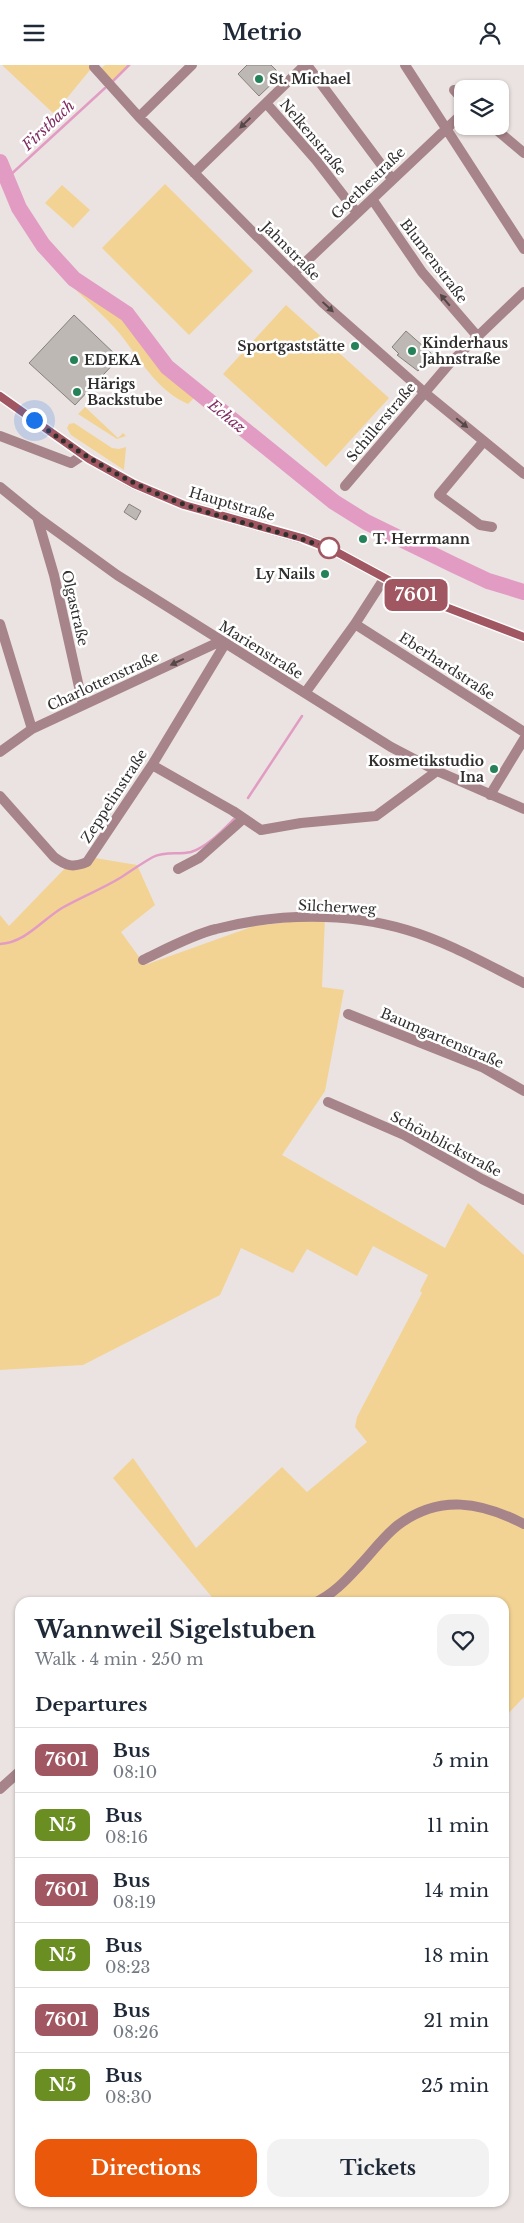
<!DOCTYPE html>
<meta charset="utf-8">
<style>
:root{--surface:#fff;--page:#f2f2f3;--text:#1f2937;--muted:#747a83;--line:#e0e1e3;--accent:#ea580c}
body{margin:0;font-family:"Libre Baskerville",serif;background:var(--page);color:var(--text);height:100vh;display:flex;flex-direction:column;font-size:19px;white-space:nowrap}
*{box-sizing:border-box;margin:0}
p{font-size:16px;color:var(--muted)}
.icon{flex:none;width:28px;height:28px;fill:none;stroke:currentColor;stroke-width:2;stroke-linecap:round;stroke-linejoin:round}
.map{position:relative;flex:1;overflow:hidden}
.details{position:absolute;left:15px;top:1532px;width:494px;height:610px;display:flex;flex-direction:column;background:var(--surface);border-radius:15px;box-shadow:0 1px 4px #0004}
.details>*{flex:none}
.badge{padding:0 10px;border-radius:8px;font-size:18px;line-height:32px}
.controls{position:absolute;left:454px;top:15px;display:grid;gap:10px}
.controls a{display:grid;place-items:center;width:55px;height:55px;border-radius:10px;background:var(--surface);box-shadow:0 1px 4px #0004;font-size:25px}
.you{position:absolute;width:25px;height:25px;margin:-12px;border:4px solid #fff;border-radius:50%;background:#1a73e8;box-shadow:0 0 0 8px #1a73e833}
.map>.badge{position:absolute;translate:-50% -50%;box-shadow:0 0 0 2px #fff}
h2{padding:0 20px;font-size:19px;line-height:45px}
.round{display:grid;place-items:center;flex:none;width:52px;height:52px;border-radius:15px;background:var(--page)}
.head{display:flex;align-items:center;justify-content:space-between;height:85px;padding:0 20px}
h1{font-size:24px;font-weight:800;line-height:38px}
.primary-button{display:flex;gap:10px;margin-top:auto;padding:10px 20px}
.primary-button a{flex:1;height:58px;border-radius:15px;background:var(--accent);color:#fff;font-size:20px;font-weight:800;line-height:58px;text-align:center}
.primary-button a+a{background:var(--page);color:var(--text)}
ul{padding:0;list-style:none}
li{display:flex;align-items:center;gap:15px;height:65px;padding:0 20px;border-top:1px solid var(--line)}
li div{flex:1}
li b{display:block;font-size:19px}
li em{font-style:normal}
li .badge{min-width:55px;font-weight:700;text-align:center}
header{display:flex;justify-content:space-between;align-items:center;height:65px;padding:0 20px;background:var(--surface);font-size:22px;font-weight:800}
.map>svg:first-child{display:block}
.green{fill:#f2d394}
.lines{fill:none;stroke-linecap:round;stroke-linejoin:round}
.stream{stroke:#e29cc3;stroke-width:2.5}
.river{stroke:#e29cc3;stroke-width:16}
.building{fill:#beb8b4;stroke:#86817d}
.minor{stroke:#a78489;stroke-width:10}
.tertiary{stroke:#a78489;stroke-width:10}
.secondary{stroke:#87565d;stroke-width:10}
.oneway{fill:#544849}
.line-casing{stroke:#fff;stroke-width:11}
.line{stroke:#a15761;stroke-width:8}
.walk{stroke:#312f2e;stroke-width:5;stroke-dasharray:0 9}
.poi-dot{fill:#248158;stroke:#fff;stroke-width:2}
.stop-dot{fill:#fff;stroke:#a15761;stroke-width:2.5}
.labels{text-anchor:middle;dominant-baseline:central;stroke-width:5;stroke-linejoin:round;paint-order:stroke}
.poi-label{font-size:14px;font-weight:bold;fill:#312f2e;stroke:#fff;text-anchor:start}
.street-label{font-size:14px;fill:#312f2e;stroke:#fff}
.water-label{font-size:15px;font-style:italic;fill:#7f2e61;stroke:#fff}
</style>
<header><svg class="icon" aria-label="menu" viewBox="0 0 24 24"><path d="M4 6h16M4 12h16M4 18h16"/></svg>Metrio<svg class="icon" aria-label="person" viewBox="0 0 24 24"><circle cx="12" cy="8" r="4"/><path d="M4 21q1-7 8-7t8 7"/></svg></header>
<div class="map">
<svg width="524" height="2158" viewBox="0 0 524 2158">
<rect width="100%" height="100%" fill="#ebe3e1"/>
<path class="green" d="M2 0H94L54 49Z
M105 0H131L110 20 97 7Z
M165 119 253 206 189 270 102 183Z
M62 120 90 145 73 163 45 138Z
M74 214 127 249 167 302 199 328 188 339C157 326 140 294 120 269 106 252 89 238 73 222Z
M286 240 389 333 326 402 223 309Z
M85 342 118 373 123 368 126 371 117 374 78 349Z
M74 358 112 383 119 384 126 382 124 405 71 370 67 363 69 359Z
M95 793 137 800 155 840 121 867 145 900 254 861 325 853 322 922 344 925 325 1026 282 1090 445 1183 468 1138 524 1190V1632L504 1653V1538L216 1537 113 1413 133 1393 196 1483 282 1402 307 1427 367 1377 355 1362 357 1352 422 1228 420 1226 428 1210 373 1181 357 1211 307 1184 293 1208 241 1183 220 1230 83 1300 0 1305V850L9 861 72 796Z"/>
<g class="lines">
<path class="stream" d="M112 17 129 0
M7 113 105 23
M248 733 302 651
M0 879C25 878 42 855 62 843 81 832 102 824 120 813 131 806 142 798 153 792 165 786 178 790 191 787 207 782 222 766 234 754"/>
<path class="river" d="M0 97 19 143 43 180 74 214 127 249 167 302 334 437 366 457 454 500 488 516 524 527"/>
</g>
<path class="building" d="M247 0H271L281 10 259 31 238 9Z
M74 250 119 293 75 340 29 298Z
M406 266 432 289 418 306 397 290 399 289 392 282Z
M129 439 141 446 136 455 124 447Z"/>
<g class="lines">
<path class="minor" d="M307 0 392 114
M405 0 524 184
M94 2 139 52 323 238 424 327 524 409
M454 25 462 34
M266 38 316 95 357 148
M139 52 192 0
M492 61 524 88
M194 108 305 0
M372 134 422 207 478 272
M294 208 462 49
M0 371 71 398 83 390
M484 376 439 430 480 460 492 462
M345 421 450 298 524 227
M0 422 37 452 117 510 391 682 437 706 524 744
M37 452 54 510 83 640
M0 559 32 664
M355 559 524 667
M305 628 355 559 384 514
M0 687 32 664 221 576
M152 700 233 746 261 765 301 758 376 751 437 706
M490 730 524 674
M0 731 54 792C66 801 73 803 87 797L152 700 225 579
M178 804 199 793 243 754
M143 895C164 885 194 869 216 864 277 848 347 847 407 865 448 877 486 899 524 918
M348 949 482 1002 524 1026
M328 1037 404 1070 482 1114 524 1135"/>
<path class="tertiary" d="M314 1538C334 1529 347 1514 361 1499 373 1486 385 1470 398 1460 440 1429 481 1437 524 1459
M0 1724 20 1706"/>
<path class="secondary" d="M0 331 89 394 133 419 184 440 311 476 333 485 422 533 524 572"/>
</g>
<defs><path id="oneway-solid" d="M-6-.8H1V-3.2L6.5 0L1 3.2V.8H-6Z" transform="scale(1.25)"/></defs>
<g class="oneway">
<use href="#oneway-solid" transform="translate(245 58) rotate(136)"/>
<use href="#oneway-solid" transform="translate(445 235) rotate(-130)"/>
<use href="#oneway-solid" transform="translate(328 242) rotate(43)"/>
<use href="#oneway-solid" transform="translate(462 358) rotate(39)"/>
<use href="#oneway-solid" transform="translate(177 597) rotate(155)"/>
</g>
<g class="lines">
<g class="line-casing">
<path id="line" d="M0 331 89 394 134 419 184 440 302 473 333 485 422 533 524 572"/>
</g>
<use href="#line" class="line"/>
<path class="walk" d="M34 355C81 390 128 419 183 439 232 457 284 466 333 485L329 483"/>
</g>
<g class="poi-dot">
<circle cx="259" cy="14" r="5"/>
<circle cx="355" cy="281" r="5"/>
<circle cx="412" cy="286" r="5"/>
<circle cx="74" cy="295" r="5"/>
<circle cx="77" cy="327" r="5"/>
<circle cx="363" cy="474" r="5"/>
<circle cx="325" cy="509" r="5"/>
<circle cx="494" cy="704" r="5"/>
</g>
<circle class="stop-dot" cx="329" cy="483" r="10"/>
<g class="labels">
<g class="poi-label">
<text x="269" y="14">St. Michael</text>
<text x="422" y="278">Kinderhaus<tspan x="422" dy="16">Jahnstraße</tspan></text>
<text x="345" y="281" text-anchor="end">Sportgaststätte</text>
<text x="84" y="295">EDEKA</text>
<text x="87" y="319">Härigs<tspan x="87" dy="16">Backstube</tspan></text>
<text x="373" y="474">T. Herrmann</text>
<text x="315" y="509" text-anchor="end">Ly Nails</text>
<text x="484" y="696" text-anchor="end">Kosmetikstudio<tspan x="484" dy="16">Ina</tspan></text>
</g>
<g class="street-label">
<text transform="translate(313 72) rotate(50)">Nelkenstraße</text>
<text transform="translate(368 118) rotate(-44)">Goethestraße</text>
<text transform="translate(291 186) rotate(45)">Jahnstraße</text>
<text transform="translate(434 196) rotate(53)">Blumenstraße</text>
<text transform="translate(381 357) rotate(-50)">Schillerstraße</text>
<text transform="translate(232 439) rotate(16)">Hauptstraße</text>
<text transform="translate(75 543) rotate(77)">Olgastraße</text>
<text transform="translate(261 585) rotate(32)">Marienstraße</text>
<text transform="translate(447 601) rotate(33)">Eberhardstraße</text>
<text transform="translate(103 616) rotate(-25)">Charlottenstraße</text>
<text transform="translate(114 731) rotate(-57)">Zeppelinstraße</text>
<text transform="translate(337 842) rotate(3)">Silcherweg</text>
<text transform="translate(442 973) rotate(23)">Baumgartenstraße</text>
<text transform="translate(446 1079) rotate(28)">Schönblickstraße</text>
</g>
<g class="water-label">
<text transform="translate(48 60) rotate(-43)">Firstbach</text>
<text transform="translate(227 351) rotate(39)">Echaz</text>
</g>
</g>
</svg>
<div class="controls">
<a><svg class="icon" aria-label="layers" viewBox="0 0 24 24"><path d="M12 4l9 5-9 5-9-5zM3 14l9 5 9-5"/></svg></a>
</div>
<div class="you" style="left:34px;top:355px"></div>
<b class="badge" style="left:416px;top:530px;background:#a15761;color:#fff">7601</b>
<section class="details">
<div class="head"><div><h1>Wannweil Sigelstuben</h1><p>Walk · 4 min · 250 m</p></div><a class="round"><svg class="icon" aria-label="heart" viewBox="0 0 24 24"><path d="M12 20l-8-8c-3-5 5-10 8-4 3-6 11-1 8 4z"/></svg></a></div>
<h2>Departures</h2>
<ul>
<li><span class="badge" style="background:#a15761;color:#fff">7601</span><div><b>Bus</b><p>08:10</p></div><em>5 min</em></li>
<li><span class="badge" style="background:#6b8e23;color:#fff">N5</span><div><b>Bus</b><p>08:16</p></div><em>11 min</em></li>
<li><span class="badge" style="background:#a15761;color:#fff">7601</span><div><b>Bus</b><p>08:19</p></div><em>14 min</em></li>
<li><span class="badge" style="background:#6b8e23;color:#fff">N5</span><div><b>Bus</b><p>08:23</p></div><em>18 min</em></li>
<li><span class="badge" style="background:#a15761;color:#fff">7601</span><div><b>Bus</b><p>08:26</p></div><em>21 min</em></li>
<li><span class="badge" style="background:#6b8e23;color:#fff">N5</span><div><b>Bus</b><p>08:30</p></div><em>25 min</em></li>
</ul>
<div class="primary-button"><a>Directions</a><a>Tickets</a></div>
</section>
</div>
